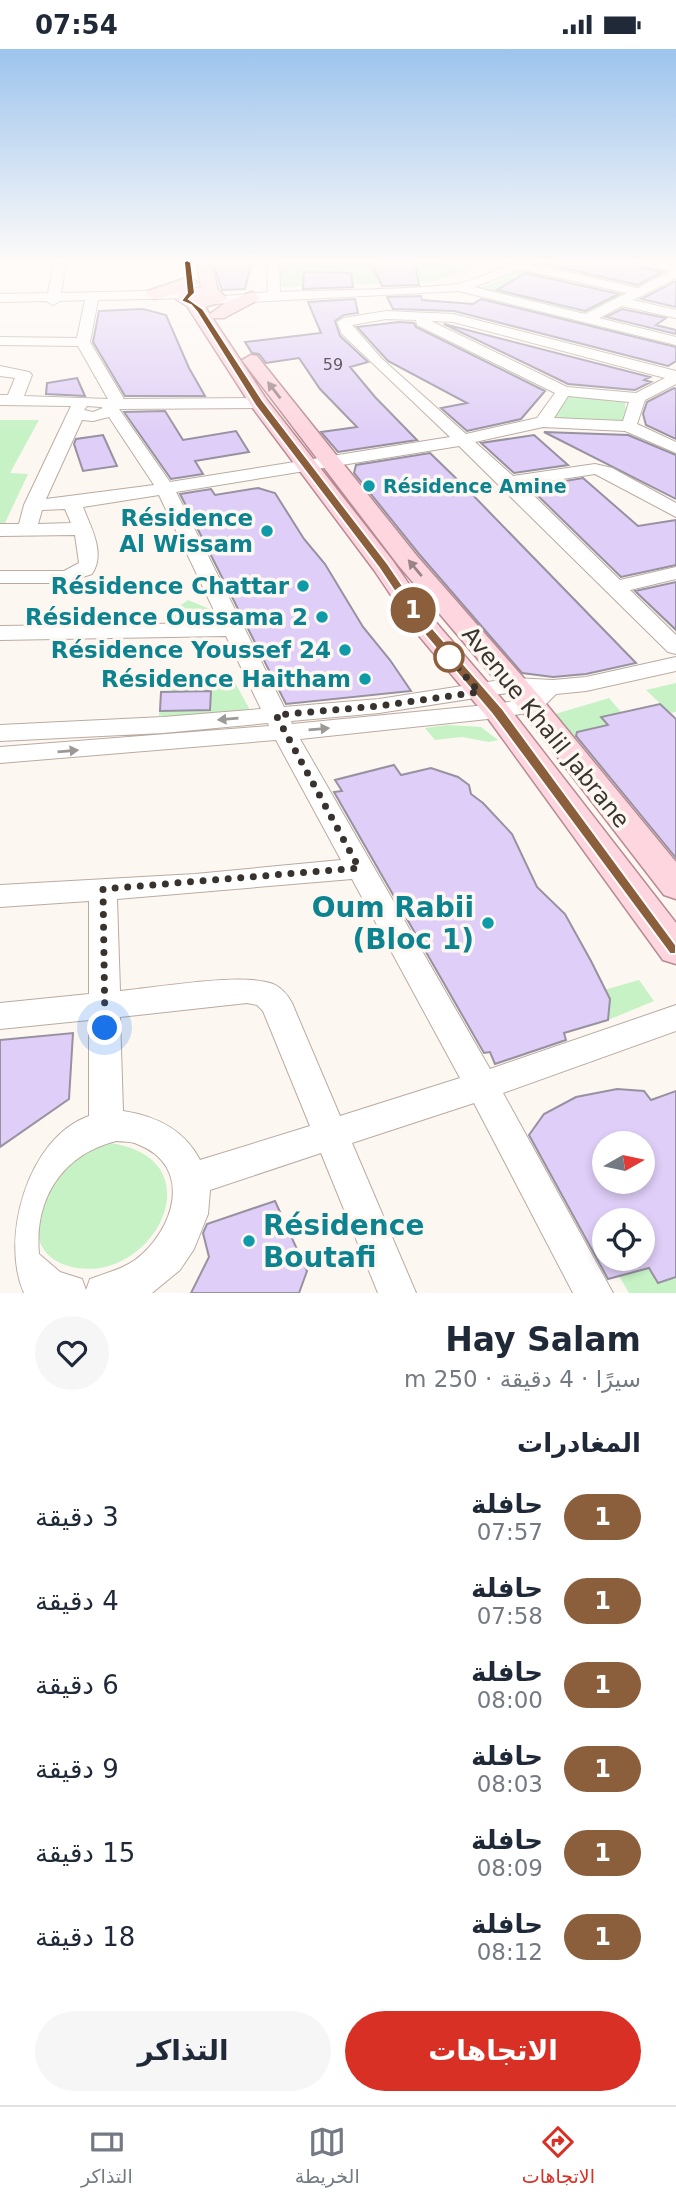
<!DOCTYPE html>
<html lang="ar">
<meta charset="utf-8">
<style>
:root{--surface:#fff;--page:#f6f6f7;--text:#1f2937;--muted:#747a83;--line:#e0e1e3;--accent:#d93025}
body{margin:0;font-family:"DejaVu Sans",Vazirmatn,sans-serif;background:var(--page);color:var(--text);direction:rtl;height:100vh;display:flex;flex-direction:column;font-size:26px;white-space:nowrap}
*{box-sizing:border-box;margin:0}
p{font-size:23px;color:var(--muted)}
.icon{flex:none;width:38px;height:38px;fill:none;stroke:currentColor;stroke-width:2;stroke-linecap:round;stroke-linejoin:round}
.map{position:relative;height:1244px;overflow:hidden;direction:ltr}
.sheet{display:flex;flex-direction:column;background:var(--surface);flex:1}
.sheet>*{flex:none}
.badge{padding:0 14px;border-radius:23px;font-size:24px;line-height:46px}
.needle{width:46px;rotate:81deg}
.buttons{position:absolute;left:592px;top:1082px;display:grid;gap:14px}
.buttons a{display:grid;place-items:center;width:63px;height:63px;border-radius:50%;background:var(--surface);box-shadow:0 4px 10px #0003;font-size:35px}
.you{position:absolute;width:35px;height:35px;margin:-18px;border:5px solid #fff;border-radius:50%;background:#1a73e8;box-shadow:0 0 0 10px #1a73e833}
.map>.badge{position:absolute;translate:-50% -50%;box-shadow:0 0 0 4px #fff}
h2{padding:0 35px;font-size:26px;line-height:63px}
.round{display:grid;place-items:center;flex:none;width:74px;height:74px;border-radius:37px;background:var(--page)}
.summary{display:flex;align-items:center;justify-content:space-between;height:119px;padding:0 35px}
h1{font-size:33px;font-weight:800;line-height:52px}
.primary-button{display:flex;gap:14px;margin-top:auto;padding:14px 35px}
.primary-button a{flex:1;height:80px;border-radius:42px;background:var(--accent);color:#fff;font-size:28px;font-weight:800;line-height:80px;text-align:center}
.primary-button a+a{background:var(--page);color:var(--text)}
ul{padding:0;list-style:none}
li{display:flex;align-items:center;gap:21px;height:84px;padding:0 35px}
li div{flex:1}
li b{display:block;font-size:26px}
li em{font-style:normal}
li .badge{min-width:77px;font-weight:700;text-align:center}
.status{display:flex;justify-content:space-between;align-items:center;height:49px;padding:0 35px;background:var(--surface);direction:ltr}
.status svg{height:19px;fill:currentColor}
.tab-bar{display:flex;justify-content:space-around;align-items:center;height:98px;border-top:2px solid var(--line);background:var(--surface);font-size:19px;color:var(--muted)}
.tab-bar a{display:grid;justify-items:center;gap:4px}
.tab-bar .selected{color:var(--accent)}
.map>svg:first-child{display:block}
.green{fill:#c6f2c6}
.building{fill:#dfcef7;stroke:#9791a0;stroke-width:2;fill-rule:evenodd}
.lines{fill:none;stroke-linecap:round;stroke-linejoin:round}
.minor-casing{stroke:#baaba1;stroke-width:2}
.major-casing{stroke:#b78b93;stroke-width:3}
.minor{fill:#fff;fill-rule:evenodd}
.major{fill:#fdd6df;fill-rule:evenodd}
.oneway{fill:#9b8487}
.oneway2{fill:#9c9997}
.line{fill:#8b5e3c;stroke:#fff;stroke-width:2}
.walk{stroke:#39332f;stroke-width:7;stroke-dasharray:0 12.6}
.culture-dot{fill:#0f9aa8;stroke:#fdf7f2;stroke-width:2.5}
.stop-dot{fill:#fff;stroke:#8b5e3c;stroke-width:3.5}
.labels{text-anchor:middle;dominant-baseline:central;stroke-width:7;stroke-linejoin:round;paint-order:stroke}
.far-number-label{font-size:16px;fill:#625a61}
.far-culture-label{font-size:19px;font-weight:bold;fill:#0d838f;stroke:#fdf7f2;text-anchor:start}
.culture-label{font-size:23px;font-weight:bold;fill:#0d838f;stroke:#fdf7f2;text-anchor:end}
.street-label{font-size:23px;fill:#39332f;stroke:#fdf7f2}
.near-culture-label{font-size:28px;font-weight:bold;fill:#0d838f;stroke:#fdf7f2;text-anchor:end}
</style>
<div class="status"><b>07:54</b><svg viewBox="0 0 49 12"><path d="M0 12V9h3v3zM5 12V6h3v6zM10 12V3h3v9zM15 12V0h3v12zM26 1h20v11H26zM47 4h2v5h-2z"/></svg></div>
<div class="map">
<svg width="676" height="1244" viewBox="0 0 676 1244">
<rect width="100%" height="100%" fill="#fdf7f2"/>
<path class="green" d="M278 213H440L470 220 432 233 284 238 278 237Z
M536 213H632L672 221 637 241 528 217Z
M524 220 630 244 586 268 481 239Z
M565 347 625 353 627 375 550 371Z
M0 371H39L10 424 28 425 5 474H0Z
M188 551 210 560 191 576 164 568Z
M233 630 250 661 209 666 159 667 161 631Z
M676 634V663L670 664 646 641Z
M609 649 621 663 601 668 608 676 577 683 574 699 552 666Z
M447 676 481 678 498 691 489 693 462 688 435 691 425 679Z
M639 931 654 952 608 971 610 950 604 941Z
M110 1094C222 1110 149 1244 65 1216 37 1205 36 1185 37 1159 37 1155 36 1147 38 1143 41 1133 57 1117 65 1110 74 1101 97 1098 110 1094Z
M649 1219 658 1234 676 1228V1244H629L619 1227Z"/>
<path class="building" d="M370 213H415L419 236 382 237Z
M542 213H637L641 219 662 223 638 236 540 214Z
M214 216H251L245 240 222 241Z
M304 223 351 224 353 238 303 240Z
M525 224 619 245 585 262 497 241Z
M676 232V258L641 250Z
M421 247 422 251 473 255 481 250 676 298V312L668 317 454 262 393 260 387 248Z
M355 250 358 264 344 266 335 272 340 287 368 313 350 318 375 348 417 391 338 403 321 383 357 378 320 340 299 309 266 314 259 305 252 304 245 293 321 284 308 253Z
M143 260 166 266 189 319 205 347H125L93 293 99 262Z
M622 260 666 269 656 276 676 281V285L606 268Z
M399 273 414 274 416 278 545 342 521 370 467 382 441 359 467 354 388 312 357 278Z
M444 275 650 328 644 331 651 333 635 341 568 335Z
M77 329 85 347 46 345 47 334Z
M674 339 676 340V390L646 376 643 365 647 353Z
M165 362 183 391 236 382 249 403 195 412 203 425 171 430 124 363Z
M544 383 628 386 676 406V450Z
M103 386 117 417 83 422 74 395 76 390Z
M534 386 568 416 514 424 481 394Z
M430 404 465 438 636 614 586 625 553 628 522 624 419 505 354 424 356 416Z
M583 429 638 477 676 471V516L621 528 529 438Z
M258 439 275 444 304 490 325 515 363 578 390 611 411 642 286 655 180 445 211 440 215 446Z
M676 533V581L635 542Z
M211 642 210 661 160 662 161 643Z
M660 655 676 670V809L576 687 577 683 608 676 601 668Z
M394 716 401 726 431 719 458 728 469 736 471 745 483 754 512 785 537 838 565 865 591 912 610 950 608 971 564 984 566 991 495 1015 490 1003 484 1004 334 743 342 742 335 731Z
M73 984 69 1050 0 1098V991Z
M617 1040 644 1042 651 1051 676 1042V1228L658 1234 649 1219 608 1230 529 1086 544 1065 576 1048ZM604 1094H642V1132H604ZM604 1171H642V1209H604Z
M275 1152 307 1222 299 1244H191L209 1208 203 1184 207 1175Z"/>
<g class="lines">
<g class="minor-casing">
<path id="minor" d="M54 213H66L61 244 190 241 197 245 190 249 98 251 90 293 124 350 259 349 267 354 259 359 119 360 170 433 450 388 342 285 337 273 344 269 386 262 453 265 676 322V335L645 351 637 375 676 393V404L625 382 543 378 475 393 513 427 595 415 612 419 676 454V468L595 425 523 436 620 531 676 518V530L630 541 676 586V605L668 603 459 397 176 443 284 658 379 650 514 629 553 631 586 628 676 608V622L586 642 556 645 540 661 532 663 497 669 300 690 490 1020 676 956V982L503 1044 613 1244H573L474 1054 352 1094 416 1244H378L321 1104 210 1141 208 1165 194 1200 180 1221 152 1244H24C0 1191 27 1089 89 1067V971L0 980V954L89 945V852L0 858V836L195 825 341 811 276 691 0 714V698L269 677 268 674 163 684 0 692V676L163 668 261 660 226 587 0 591V577L220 574 159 446 83 458C91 479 106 504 92 525L64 534H0V522H64L79 514 75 486 0 487V475H19L24 456 71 357 0 356V346H8L15 329 0 327V317L29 323 32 326 24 347 108 350 78 297 0 296V288L77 289 85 251 60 252 53 256 46 252 0 253V245L48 244ZM386 270 416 271 417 276 555 344 537 369 466 385 382 310 352 276ZM431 272 453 273 665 329 636 344 567 338ZM568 347 629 353 623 372 554 369ZM87 357 101 358 103 359 93 363 84 361ZM109 368 154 436 46 450 82 371 93 372ZM65 460 71 474 38 475 42 461ZM514 643 531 644 525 650 497 655 292 675 291 672 379 664ZM352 830 460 1029 340 1067 292 954C287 945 282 939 273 935 243 923 155 939 120 942L117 850ZM247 954 257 956 263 962 310 1077 200 1111C184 1080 156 1067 123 1062L120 968ZM116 1092C122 1093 131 1092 137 1095 195 1117 174 1182 135 1211 121 1221 105 1224 90 1230L86 1241 82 1230 60 1223 39 1205C34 1151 61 1106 116 1092Z
M267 213H279L280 243C336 241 393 241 449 236 478 234 503 213 532 213L531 215 638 239 670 222 642 216 640 213 676 216V229L633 251 676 261V269L622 257 599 269 676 288V296L459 242 211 255 209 252 216 248 268 243ZM521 220 627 244 585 265 474 238Z"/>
</g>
<g class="major-casing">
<path id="major" d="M197 213H211L218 241 227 249 225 252 205 258 267 351 393 512 433 570 507 656 676 874V915L663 911 487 668 415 582 374 521 252 358 187 257 176 250 180 244 154 250 146 245 148 242 189 228 197 233 184 242 201 238Z
M252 243 260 248 258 251 224 269H212L210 265 228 252Z
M251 306 257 307 417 507 542 650 676 813V850L664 846 522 662 399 517 245 315 242 311Z"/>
</g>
<use href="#minor" class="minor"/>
<use href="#major" class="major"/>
</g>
<defs><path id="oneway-solid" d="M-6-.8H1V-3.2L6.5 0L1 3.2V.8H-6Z" transform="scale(1.75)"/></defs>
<g class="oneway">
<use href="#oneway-solid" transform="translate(274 341) rotate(-128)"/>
<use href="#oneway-solid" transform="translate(415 519) rotate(-130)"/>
</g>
<g class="oneway2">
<use href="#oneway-solid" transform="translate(228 670) rotate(175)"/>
<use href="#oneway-solid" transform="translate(319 680) rotate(-5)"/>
<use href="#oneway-solid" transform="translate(68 702) rotate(-5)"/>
</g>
<linearGradient id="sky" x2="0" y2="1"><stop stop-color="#9dc4ed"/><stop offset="0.55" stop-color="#fefbf9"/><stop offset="1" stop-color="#fefbf9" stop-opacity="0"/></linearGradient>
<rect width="676" height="387" fill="url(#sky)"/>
<path class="line" d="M187 211 191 213 195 244 189 250 203 260 263 352 388 515 428 574 502 659 676 896V905H670L492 665 419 579 379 519 255 356 197 263 191 256 181 252 187 244 184 213Z"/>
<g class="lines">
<path class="walk" d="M105 979 103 840 359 819 276 666 379 657 479 643 449 608"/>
</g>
<g class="culture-dot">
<circle cx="369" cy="437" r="7"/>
<circle cx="267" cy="482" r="7"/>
<circle cx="303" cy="537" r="7"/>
<circle cx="322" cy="568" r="7"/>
<circle cx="345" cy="601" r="7"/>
<circle cx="365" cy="630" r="7"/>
<circle cx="488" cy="874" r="7"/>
<circle cx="249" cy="1192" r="7"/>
</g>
<circle class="stop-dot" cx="449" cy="608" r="14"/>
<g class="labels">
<g class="far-number-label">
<text x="333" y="315">59</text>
</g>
<g class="far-culture-label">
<text x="383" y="437">Résidence Amine</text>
</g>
<g class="culture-label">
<text x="253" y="469">Résidence<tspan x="253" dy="26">Al Wissam</tspan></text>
<text x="289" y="537">Résidence Chattar</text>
<text x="308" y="568">Résidence Oussama 2</text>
<text x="331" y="601">Résidence Youssef 24</text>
<text x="351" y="630">Résidence Haitham</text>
</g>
<g class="street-label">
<text transform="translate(546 678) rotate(51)">Avenue Khalil Jabrane</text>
</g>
<g class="near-culture-label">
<text x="474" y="858">Oum Rabii<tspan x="474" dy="32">(Bloc 1)</tspan></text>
<text x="263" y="1176" text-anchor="start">Résidence<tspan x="263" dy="32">Boutafi</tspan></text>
</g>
</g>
</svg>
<div class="buttons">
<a><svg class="needle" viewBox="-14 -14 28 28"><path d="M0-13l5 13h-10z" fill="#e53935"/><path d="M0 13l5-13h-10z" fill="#747a83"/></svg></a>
<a><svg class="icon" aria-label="locate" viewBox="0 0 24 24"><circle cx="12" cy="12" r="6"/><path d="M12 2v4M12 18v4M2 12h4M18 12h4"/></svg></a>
</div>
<div class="you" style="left:105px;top:979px"></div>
<b class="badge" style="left:413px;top:561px;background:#8b5e3c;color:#fff">1</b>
</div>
<section class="sheet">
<div class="summary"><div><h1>Hay Salam</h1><p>سيرًا · 4 دقيقة · 250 m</p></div><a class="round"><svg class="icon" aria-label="heart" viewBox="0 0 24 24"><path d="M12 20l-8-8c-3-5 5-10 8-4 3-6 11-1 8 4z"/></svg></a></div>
<h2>المغادرات</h2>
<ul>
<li><span class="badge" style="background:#8b5e3c;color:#fff">1</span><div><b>حافلة</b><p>07:57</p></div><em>3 دقيقة</em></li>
<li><span class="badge" style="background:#8b5e3c;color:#fff">1</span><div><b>حافلة</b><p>07:58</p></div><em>4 دقيقة</em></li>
<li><span class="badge" style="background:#8b5e3c;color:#fff">1</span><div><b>حافلة</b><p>08:00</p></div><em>6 دقيقة</em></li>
<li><span class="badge" style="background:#8b5e3c;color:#fff">1</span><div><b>حافلة</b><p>08:03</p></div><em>9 دقيقة</em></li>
<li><span class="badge" style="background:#8b5e3c;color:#fff">1</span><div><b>حافلة</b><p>08:09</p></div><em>15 دقيقة</em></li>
<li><span class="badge" style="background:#8b5e3c;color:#fff">1</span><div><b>حافلة</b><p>08:12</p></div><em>18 دقيقة</em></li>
</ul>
<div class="primary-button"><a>الاتجاهات</a><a>التذاكر</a></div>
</section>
<nav class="tab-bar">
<a class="selected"><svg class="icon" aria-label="directions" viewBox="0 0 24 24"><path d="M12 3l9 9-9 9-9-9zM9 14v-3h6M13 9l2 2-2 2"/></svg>الاتجاهات</a>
<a><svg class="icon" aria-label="map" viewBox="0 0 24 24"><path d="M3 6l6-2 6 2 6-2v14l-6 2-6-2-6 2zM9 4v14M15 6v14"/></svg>الخريطة</a>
<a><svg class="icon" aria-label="tickets" viewBox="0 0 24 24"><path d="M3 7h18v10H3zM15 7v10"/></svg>التذاكر</a>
</nav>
